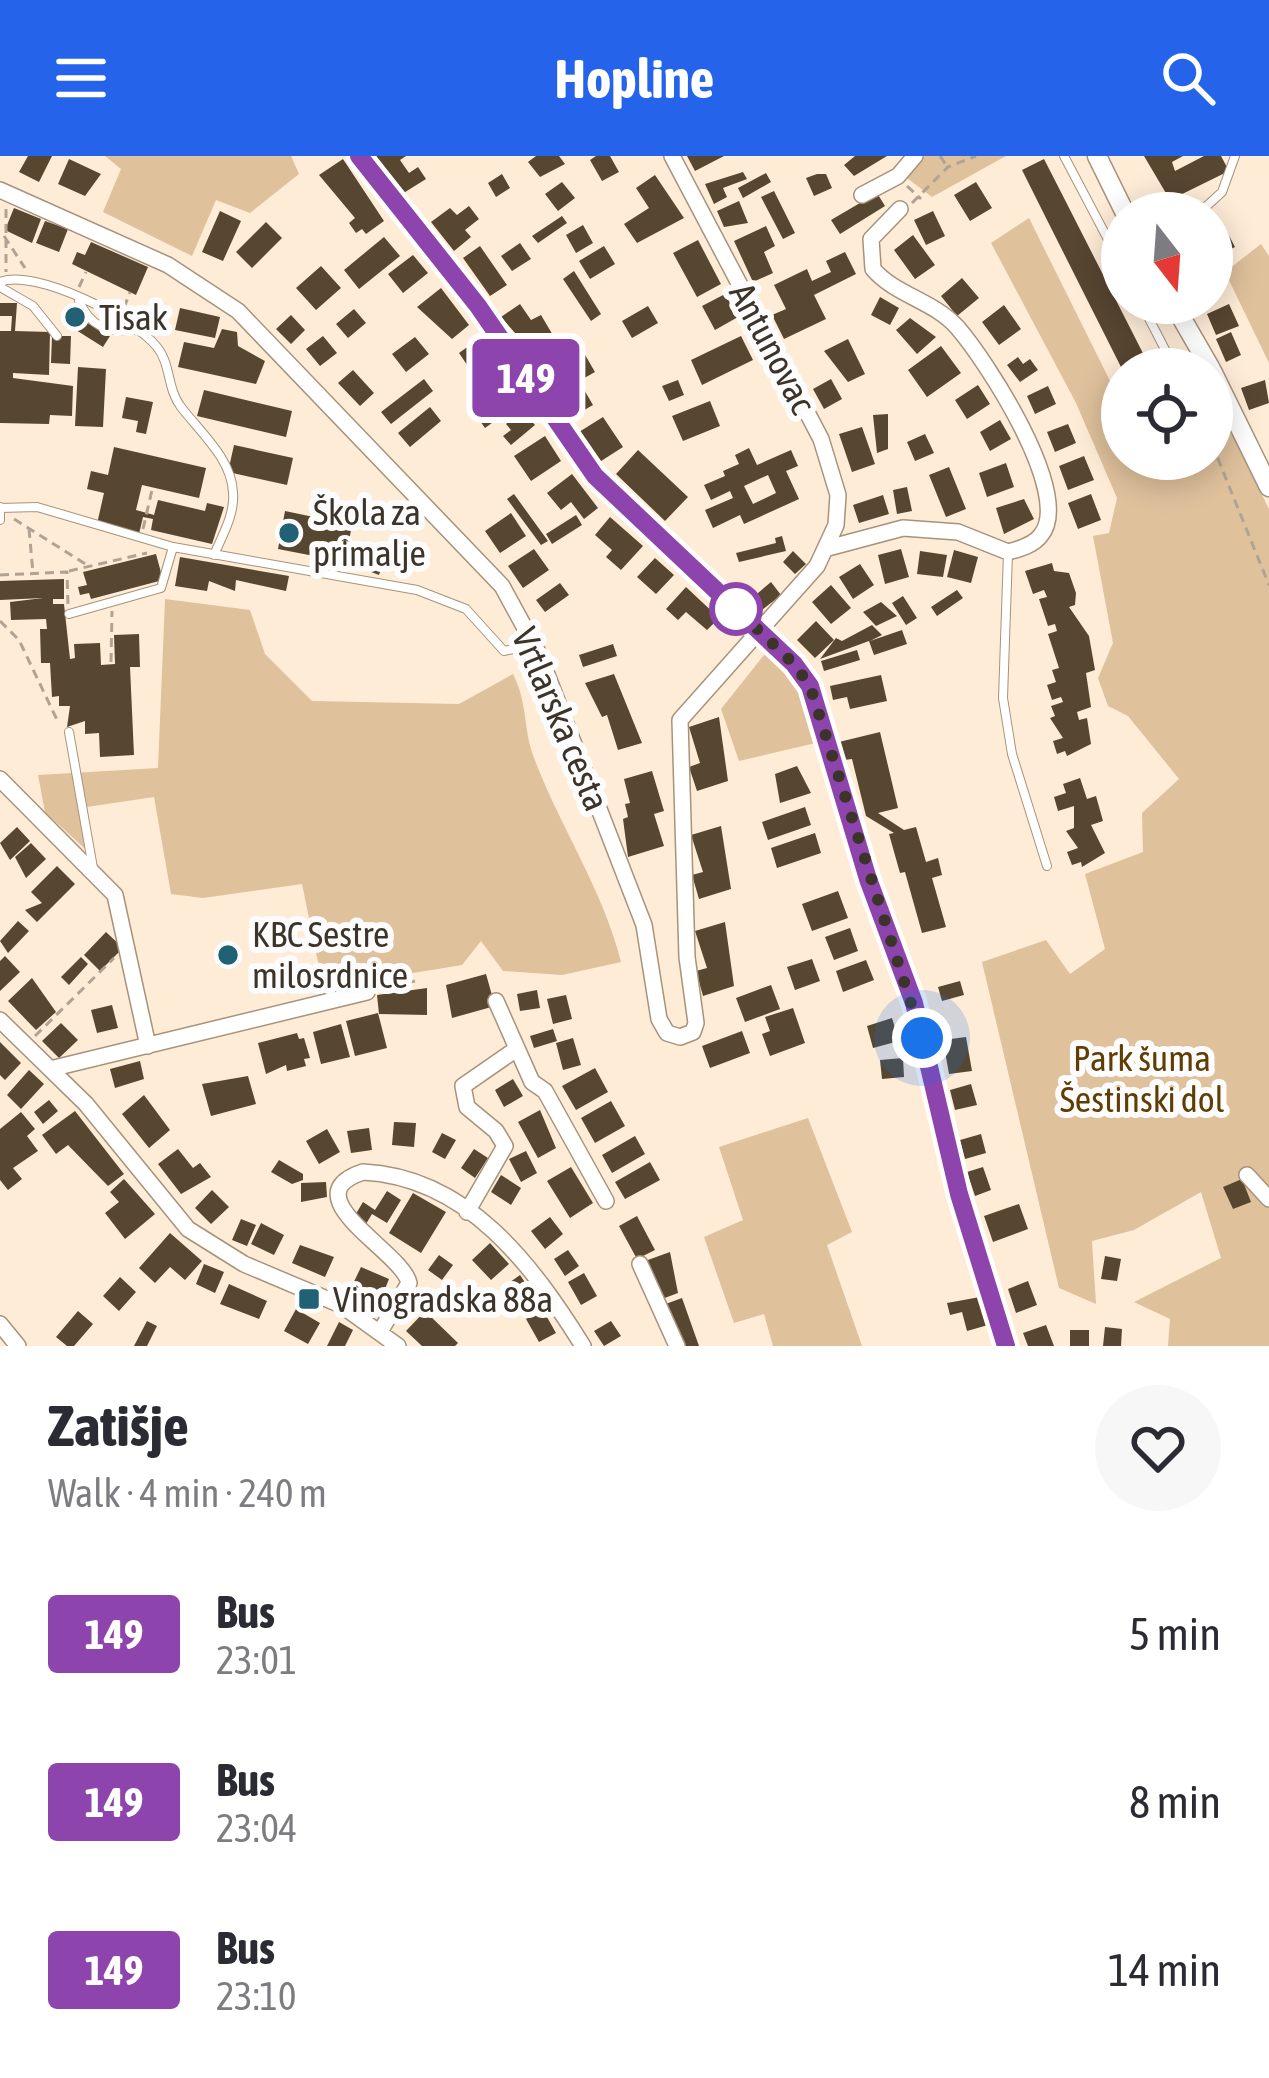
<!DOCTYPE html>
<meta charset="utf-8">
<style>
:root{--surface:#fff;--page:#f7f7f7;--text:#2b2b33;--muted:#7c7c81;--accent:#2563eb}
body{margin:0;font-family:"Asap Condensed",sans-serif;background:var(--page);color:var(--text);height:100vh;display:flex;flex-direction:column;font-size:45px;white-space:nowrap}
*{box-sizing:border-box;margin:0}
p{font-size:39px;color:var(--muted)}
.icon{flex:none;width:66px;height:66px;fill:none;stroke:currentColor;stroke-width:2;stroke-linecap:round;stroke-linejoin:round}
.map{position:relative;height:1190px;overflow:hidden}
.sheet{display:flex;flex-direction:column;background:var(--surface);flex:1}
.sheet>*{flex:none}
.badge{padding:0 24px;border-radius:9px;font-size:42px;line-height:78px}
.needle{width:78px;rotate:163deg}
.tools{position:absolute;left:1101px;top:36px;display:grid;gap:24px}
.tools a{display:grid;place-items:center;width:132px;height:132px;border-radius:50%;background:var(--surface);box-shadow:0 6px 30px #0003;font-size:60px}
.you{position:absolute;width:60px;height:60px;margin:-30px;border:9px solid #fff;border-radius:50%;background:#1a73e8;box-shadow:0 0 0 18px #1a73e833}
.map>.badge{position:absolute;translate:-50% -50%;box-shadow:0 0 0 6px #fff}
.round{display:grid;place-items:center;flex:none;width:126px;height:126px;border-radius:63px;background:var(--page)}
.overview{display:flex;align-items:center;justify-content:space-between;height:204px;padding:0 48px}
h1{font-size:57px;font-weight:700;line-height:90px}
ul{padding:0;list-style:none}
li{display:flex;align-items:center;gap:36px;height:168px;padding:0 48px}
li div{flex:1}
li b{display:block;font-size:45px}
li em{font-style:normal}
li .badge{min-width:132px;font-weight:700;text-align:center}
header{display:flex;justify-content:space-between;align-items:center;height:156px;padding:0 48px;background:var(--accent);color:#fff;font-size:54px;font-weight:700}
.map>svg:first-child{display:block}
.green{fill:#dfc19c}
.building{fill:#574630;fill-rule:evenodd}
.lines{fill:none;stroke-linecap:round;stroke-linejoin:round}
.service-casing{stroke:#a7937b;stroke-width:10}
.minor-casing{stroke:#a7937b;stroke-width:18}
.tertiary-casing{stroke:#a7937b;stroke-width:21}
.path{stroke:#b1a393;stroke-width:3;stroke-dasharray:9 6;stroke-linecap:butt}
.service{stroke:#fff;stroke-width:8}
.minor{stroke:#fff;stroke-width:15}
.tertiary{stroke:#fff;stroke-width:18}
.line-casing{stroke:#fff;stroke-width:27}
.line{stroke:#8e44ad;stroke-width:18}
.walk{stroke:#3c342a;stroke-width:12;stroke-dasharray:0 21.6}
.poi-dot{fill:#206175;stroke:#fcfcfc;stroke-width:4.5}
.stop-dot{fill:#fff;stroke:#8e44ad;stroke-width:6}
.labels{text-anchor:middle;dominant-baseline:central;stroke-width:12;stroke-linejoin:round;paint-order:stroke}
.poi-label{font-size:36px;fill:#3c342a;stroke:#fcfcfc;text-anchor:start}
.street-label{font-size:36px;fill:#3c342a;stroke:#fcfcfc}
.park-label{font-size:36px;fill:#603d03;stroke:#fcfcfc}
</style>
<header><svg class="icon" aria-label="menu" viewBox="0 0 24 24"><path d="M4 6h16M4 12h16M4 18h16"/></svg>Hopline<svg class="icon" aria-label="search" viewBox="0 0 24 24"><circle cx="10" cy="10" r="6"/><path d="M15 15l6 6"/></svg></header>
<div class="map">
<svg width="1269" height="1190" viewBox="0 0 1269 1190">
<rect width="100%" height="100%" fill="#feecd7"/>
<path class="green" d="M105 0H291L299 18 250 57 216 44 192 100 103 56 121 13Z
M925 0H1006L932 41 907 22Z
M1029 62 1122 249V303H1149L1157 317 1187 303H1212V280L1224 274 1212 238 1269 353V1190H1168L1170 1163 1134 1146 1221 1102 1201 1036 1134 1074 1092 1085 1096 1148 1059 1132 982 806 1046 784 1070 818 1105 793 1085 718 1143 696 1142 657 1179 623 1128 560 1108 550 1098 522 1113 487 1093 380 1109 377 1117 342 1076 247 991 87Z
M1261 88 1269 100V207L1225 116Z
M165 443 250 454 265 498 312 545 459 548 513 518C528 548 523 571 533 599 559 670 603 733 621 806L562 819 503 815 481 785 462 809 358 826 325 840 302 728 203 742 171 738 154 641 87 651 95 702 45 656 38 619 158 612Z
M768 494 804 537 816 587 739 605 721 553Z
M808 962 852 1076 827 1089 862 1190H773L764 1158 734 1167 704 1081 743 1064 719 991Z"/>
<path class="building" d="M28 0H52L39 26 19 16Z
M376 0H406L400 4 409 17 418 11 426 23 402 38Z
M536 0H559L565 8 540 21 528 6Z
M596 0H610L619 16 602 25 590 4Z
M687 0H724L695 15Z
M855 0H887L854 20 844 9Z
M1144 0H1183L1172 6 1175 15 1204 0H1221L1229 15 1170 44Z
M69 3 101 18 85 40 58 28Z
M343 3 384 65 366 78 362 73 356 77 349 67 355 62 319 19Z
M1044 3 1065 44 1151 213H1122L1043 56 1022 14Z
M743 16 747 23 723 32 727 41 714 48 705 28Z
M766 17 771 26 743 42 738 32Z
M502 18 510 32 496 41 488 27Z
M817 18H826L832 32 814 40 806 22Z
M655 19 684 62 637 87 624 68 649 52 636 32Z
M562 26 575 42 558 55 545 38Z
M976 26 992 52 970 65 954 39Z
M774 35 795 77 783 83 761 41Z
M877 37 885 50 840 78 831 64Z
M739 45 748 67 724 71 717 55Z
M469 50 479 63 465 74 471 81 454 95 431 66 450 52 457 59Z
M14 52 41 63 32 87 5 74Z
M220 55 241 65 223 105 202 96Z
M933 55 945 80 926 89 914 64Z
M562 60 567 67 538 87 532 80Z
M45 65 68 73 59 96 36 87Z
M266 66 282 82 252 112 236 96Z
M1223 68 1235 91 1212 102V73Z
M583 69 593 87 576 97 566 79Z
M766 70 775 90 764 96 773 117 753 126 734 85Z
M913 79 935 109 915 123 894 94Z
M384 81 400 100 359 133 344 114Z
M698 84 721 128 697 141 673 97Z
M91 86 148 111 136 139 72 108 77 96 85 99Z
M520 87 531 103 512 115 501 100Z
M480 90 507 129 490 140 463 102Z
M604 90 615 108 590 123 579 105Z
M845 96 856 118 814 139 826 163 784 183 772 159 786 153 774 129 807 113 812 125 831 116 826 105Z
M413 99 428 117 403 137 388 118Z
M321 110 341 132 316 154 296 132Z
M574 115 601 158 591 165 563 123Z
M962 122 979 142 957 160 941 140Z
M441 132 469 169 452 183 417 151Z
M725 138 738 161 715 174 702 150Z
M880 141 899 152 890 169 871 159Z
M0 147H17L15 175 50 176 49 219 13 217V222L73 230 72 260 50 259 49 268 0 267V175H11L12 160H0Z
M520 148 531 164 541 159 554 181 531 195 501 161Z
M1229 148 1239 170 1216 179 1207 158Z
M1004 149 1021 173 999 189 982 166Z
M648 150 658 167 632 182 622 165Z
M180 152 220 161 215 182 175 174Z
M354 153 366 167 348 182 336 168Z
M291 159 305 174 291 188 276 173Z
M910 162 936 181 917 198 896 174Z
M82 164 110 180 103 191 76 174Z
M222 173 237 176 238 190 265 205 256 228 178 211 184 186 214 192Z
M1231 176 1241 199 1226 206 1216 183Z
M52 180H71L70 208 51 207Z
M323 180 337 197 320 210 306 193Z
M741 180 753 204 702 229 691 204Z
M415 181 429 198 406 216 392 198Z
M848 183 865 218 848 226 824 195Z
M477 184 503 221 484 234 459 197Z
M941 190 961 217 927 241 908 214Z
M584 197 595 216 579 225 593 249 572 261 547 217Z
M1018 201 1023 208 1030 203 1038 214 1020 226 1007 209Z
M78 211 106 213 103 271 75 270Z
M353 214 374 237 360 250 338 227Z
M424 223 433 235 391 268 381 256Z
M831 223 842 243 824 253 813 233Z
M678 224 684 239 669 245 662 230Z
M1265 224 1269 247 1249 254 1241 232Z
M978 229 990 248 967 263 955 244Z
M505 230 518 248 485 272 472 254Z
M1048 230 1056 248 1035 258 1027 240Z
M204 234 292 255 286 281 197 260Z
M126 241 153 246 146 278 136 276 138 265 122 262Z
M710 245 720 270 683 285 672 260Z
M430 251 441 265 410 291 398 277Z
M522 254 535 269 511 289 503 280 511 274 506 268Z
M888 258V293L877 297 873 259Z
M603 261 623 291 598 307 579 276Z
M1000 264 1011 283 990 295 980 276Z
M1068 268 1076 287 1055 296 1047 276Z
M862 271 875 308 852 316 839 278Z
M925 278 934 297 915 305 907 286Z
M545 280 561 305 531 325 514 300Z
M234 289 293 302 287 329 228 316Z
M114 291 206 312 199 342 142 329 136 354 154 359 158 344 205 355 207 347 224 351 212 388 151 374 153 363 143 361 139 378 97 368 104 337 87 333 91 315 108 319Z
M749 292 757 309 791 294 798 310 786 315 799 343 744 368 740 359 713 372 705 354 733 342 730 335 711 344 704 329 725 320 723 315 739 308 735 299ZM768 319 776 337 753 348 744 330Z
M638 294 688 341 665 365 616 318Z
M1084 300 1094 324 1068 334 1059 310Z
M1006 307 1014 331 987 341 979 317Z
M949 311 966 353 946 361 929 319Z
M572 318 598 352 584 363 571 346 561 354 547 337Z
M907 331 912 355 897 358 893 334Z
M514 338 548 385 541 389 507 343Z
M1091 338 1101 364 1078 373 1068 347Z
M883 339 889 358 859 367 853 349Z
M1024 343 1034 363 1004 378 996 352Z
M285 355 352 369 345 406 278 393Z
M511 357 526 380 500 397 485 375Z
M576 359 582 369 552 388 546 378Z
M610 361 643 390 621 414 606 401 612 394 595 379Z
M782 380 786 395 739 406 736 397 776 387 775 382Z
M362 386 387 396 379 419 353 409Z
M534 393 549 414 523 432 508 410Z
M901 393 909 421 885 428 878 399Z
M954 394 978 401 971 427 947 421Z
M793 395 806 408 795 418 783 406Z
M920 395 947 399 943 421 917 418Z
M156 398 163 424 91 443 89 437 80 439 78 431 87 429 83 416Z
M180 401 289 420 286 435 236 424 235 435 209 425 207 435 175 430Z
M655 402 674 419 656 438 637 421Z
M1052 407 1054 415 1069 417 1076 437 1075 449 1069 451 1089 480 1095 514 1086 517 1091 551 1077 556 1079 564 1087 562 1091 588 1067 600 1065 595 1057 598 1053 585 1063 582 1050 562 1055 560 1051 550 1063 546 1061 541 1052 544 1047 529 1056 526 1052 514 1059 512 1048 478 1057 475 1055 468 1048 470 1039 443 1047 441 1044 434 1033 438 1025 415Z
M860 408 874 429 853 443 839 421Z
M64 423V443H53V448H64L70 503 75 502 74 488 100 487 101 509 115 508 114 479 139 478 140 511H130L134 599 100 601 99 577 85 578V565L67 571 70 550H59V540L52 541 50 507H41L40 473H47L46 463 11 464 10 446 43 442 0 444V425Z
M771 426 781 439 762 454 752 442Z
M560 427 569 439 545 456 536 444Z
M831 429 851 452 831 468 812 446Z
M686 431 719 462 707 474 686 456 678 464 666 453Z
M957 434 963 442 937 460 931 451Z
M903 440 917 462 906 469 892 447Z
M881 446 897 460 876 470 863 456Z
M816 465 834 484 815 502 797 484Z
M872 469 882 479 870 485 902 474 907 488 874 499 869 485 820 503 836 482 842 485Z
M613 488 617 500 583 511 579 499Z
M857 494 860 504 824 515 821 505Z
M614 518 642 587 618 594 607 559 602 561 585 527Z
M881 519 887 545 850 553 847 541 833 544 830 530Z
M719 561 728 625 697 635 689 611 700 607 689 571Z
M880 576 898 652 878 657 904 674 916 671 926 706 938 702 942 719 932 722 946 771 922 777 905 716 900 717 889 678 894 677 866 660 852 603 844 604 839 586Z
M797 610 811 637 780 647 775 618Z
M652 615 664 655 654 658 664 690 628 701 623 663 628 661 625 648 630 647 624 623Z
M1080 622 1087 643 1096 640 1103 665 1091 669 1105 697 1082 711 1081 706 1072 709 1067 696 1078 692 1066 675 1074 672V650L1058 655 1054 641 1066 637 1063 628Z
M805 651 811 669 768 684 762 666Z
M721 670 731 733 699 743 692 719 703 716 691 679Z
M17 671 30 685 10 704 0 687Z
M815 677 821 697 777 712 771 692Z
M31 687 46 703 26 722 15 701Z
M57 710 75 728 37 766 25 754 42 747 31 736Z
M838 735 848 762 812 775 802 748Z
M18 765 29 775 8 797 0 785Z
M725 766 734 830 703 840 696 815 707 812 695 775Z
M850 772 858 795 834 804 825 781Z
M106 776 123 792 100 815 84 799Z
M5 800 20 816 0 835V805Z
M81 801 88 808 69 829 61 821Z
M812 803 820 825 795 834 787 811Z
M866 804 874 824 843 836 836 815Z
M486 818 495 850 452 862 446 829Z
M32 822 56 856 36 874 8 845Z
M960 825 964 839 942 845 938 831Z
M771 829 780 853 745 866 736 842Z
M427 832V859L379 858 377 839Z
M537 834 540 852 520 855 517 838Z
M566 839 572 863 553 868 547 843Z
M112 849 118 872 97 877 91 854Z
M793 852 805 887 770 900 762 878 770 875 765 861Z
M378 857 387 892 355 900 346 865Z
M892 862 899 885 873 892 867 870Z
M61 867 78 884 59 902 42 885Z
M341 868 350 901 321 908 313 876Z
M553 873 557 885 534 892 530 880Z
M742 875 750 897 710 912 702 890Z
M297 877 299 883 304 882 310 902 304 903 306 910 287 915 286 909 266 918 258 887Z
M966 881 972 915 949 918 943 884Z
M573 882 581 909 563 914 556 887Z
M0 886 21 907 5 924 0 919Z
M903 902 904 921 882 923 880 904Z
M140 905 144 923 115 932 110 913Z
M595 912 608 936 576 954 562 930Z
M29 914 44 928 21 953 7 939Z
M248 920 256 948 211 960 202 928Z
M513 923 523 940 504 951 495 934Z
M971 928 977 949 955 954 950 934Z
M144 939 170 974 149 992 122 958Z
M49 944 58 955 43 968 34 956Z
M611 945 625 970 595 987 581 962Z
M540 954 556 992 538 1002 518 966Z
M75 955 124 1018 108 1030 68 989 56 998 42 979Z
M21 956 35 973 27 980 38 995 13 1012 22 1023 8 1034 0 1024V973Z
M394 966 416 967 414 991 392 989Z
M369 972 372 994 351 997 347 975Z
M327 973 340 996 319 1008 306 985Z
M442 977 456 984 445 1003 432 996Z
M981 978 986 997 965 1003 960 984Z
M635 980 645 998 612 1017 602 999Z
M178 993 193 1012 200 1007 211 1021 181 1038 158 1008Z
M474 993 488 1002 475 1022 461 1012Z
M526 995 537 1017 521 1026 509 1003Z
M279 1004 303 1018V1024L292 1028 271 1016Z
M650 1006 660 1024 625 1043 615 1026Z
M571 1011 593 1047 570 1062 547 1025Z
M983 1011 991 1034 975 1040 967 1016Z
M501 1019 521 1032 511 1049 491 1036Z
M124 1023 155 1058 125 1083 105 1057 119 1046 110 1036Z
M1242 1023 1251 1046 1233 1053 1223 1031Z
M326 1026 327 1041 301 1046V1027Z
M212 1034 229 1051 211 1068 195 1052Z
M387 1035 401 1044 387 1067 372 1058 366 1068 354 1061 363 1046 375 1054Z
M413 1037 446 1056 421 1097 389 1077Z
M1019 1048 1028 1073 993 1086 984 1060Z
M637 1060 655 1094 637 1103 619 1070Z
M550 1061 563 1078 545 1093 531 1075Z
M241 1063 256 1069 247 1090 232 1084Z
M261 1067 284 1079 274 1099 251 1088Z
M170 1077 202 1105 185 1124 170 1111 155 1127 139 1112Z
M490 1087 509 1108 491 1124 472 1104Z
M300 1089 334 1101 325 1121 292 1107Z
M568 1094 579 1110 565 1120 554 1103Z
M670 1096 678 1137 662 1143 645 1105Z
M439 1099 453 1109 442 1124 428 1114Z
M1105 1100 1121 1103 1117 1125 1101 1123Z
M204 1108 224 1116 215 1137 196 1128Z
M361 1111 389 1123 380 1145 351 1132Z
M584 1117 597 1140 581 1149 568 1126Z
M520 1119 537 1144 517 1158 500 1133Z
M120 1121 136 1136 119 1155 103 1140Z
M1028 1125 1037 1149 1016 1157 1008 1133Z
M229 1128 267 1145 259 1163 220 1148Z
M980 1141 988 1169 967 1175 962 1156 950 1159 947 1147Z
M682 1142 699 1190H680L663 1149Z
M296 1153 320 1167 308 1188 284 1175Z
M543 1154 556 1177 539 1186 526 1163Z
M78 1155 93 1168 74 1190H67L56 1181Z
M425 1155 458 1187 455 1190H422L406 1175Z
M147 1165 157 1170 147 1190H134Z
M611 1165 621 1180 604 1190 594 1175Z
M339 1166 353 1174 345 1190H327Z
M1046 1169 1054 1190H1028L1023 1177Z
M1105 1171 1122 1173 1121 1190H1103Z
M1070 1174H1089V1190H1070Z"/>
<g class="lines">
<g class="service-casing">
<path id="service" d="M1064 0 1122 110
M1199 57 1222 36 1235 0
M0 126C35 112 134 162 157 191 171 208 167 233 181 251 200 276 232 303 233 337 235 358 222 380 214 399
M0 131 33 150 57 180
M79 145C91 171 106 176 133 174
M1141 147 1174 211
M1175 213 1202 199
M0 352 37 351 173 391 417 434 466 453 504 495 533 489
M0 364V351
M1008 397 1003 542 1012 598 1047 710
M69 458 161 432 173 391
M69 576 93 712"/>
</g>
<g class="minor-casing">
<path id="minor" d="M0 34 168 109 238 155 502 430 539 498 644 769 659 863 667 877 680 881 693 876 696 867 687 801 680 564 817 410 836 369 838 339 821 283 672 0
M862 39 898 20 915 0
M828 392 903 372 958 376 1008 396C1020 393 1034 389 1041 379 1074 339 986 204 957 171 934 145 895 139 873 113L871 83 900 53
M0 623 115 739 148 890
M496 845 532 926 545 935 606 1045
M0 864 86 948 188 1073 244 1108 341 1149 398 1190
M50 913 367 836
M1247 1019 1269 1043
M467 1056 505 990 496 975 467 951 463 930 515 894
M640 1108 677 1190
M0 1168 18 1190
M381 1174 409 1127C403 1096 289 1040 363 1016 468 1021 533 1110 583 1190"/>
</g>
<g class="tertiary-casing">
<path id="tertiary" d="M359 0 478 150 595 321 794 508 810 530 878 753 914 847 959 1038 1006 1190
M1097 0 1125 57
M1173 147 1211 213
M1212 215 1269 331"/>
</g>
<path class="path" d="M940 0 947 10
M907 30 921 43
M912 47 948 11 976 0
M6 53V116
M4 80 25 112
M79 131 86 116
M124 152 130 136
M1212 288 1269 429
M14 363 87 409
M29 373 33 417
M143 373 152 334
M69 415 147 397
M0 419 67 416 68 449
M0 465 19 484 59 568
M111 506 112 455
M380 833 415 825
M35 880 114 802"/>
<use href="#service" class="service"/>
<use href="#minor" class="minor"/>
<use href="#tertiary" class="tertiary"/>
</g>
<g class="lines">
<g class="line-casing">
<path id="line" d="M359 0 478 150 595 320 794 508 810 530 868 723 914 847 959 1038 1006 1190"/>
</g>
<use href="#line" class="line"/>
<path class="walk" d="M736 453 731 448 794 508 810 530 922 882"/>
</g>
<g class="poi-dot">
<circle cx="75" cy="161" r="12"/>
<circle cx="289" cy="377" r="12"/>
<circle cx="228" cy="799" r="12"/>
<rect x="297" y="1131" width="24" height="24" rx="6"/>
</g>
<circle class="stop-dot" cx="736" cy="453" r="24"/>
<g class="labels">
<g class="poi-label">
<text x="99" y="161">Tisak</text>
<text x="313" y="356">Škola za<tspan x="313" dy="41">primalje</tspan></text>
<text x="252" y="778">KBC Sestre<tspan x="252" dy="41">milosrdnice</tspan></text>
<text x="333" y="1143">Vinogradska 88a</text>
</g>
<g class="street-label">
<text transform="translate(773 192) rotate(62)">Antunovac</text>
<text transform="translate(561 563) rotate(67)">Vrtlarska cesta</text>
</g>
<g class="park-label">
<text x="1142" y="902">Park šuma<tspan x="1142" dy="41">Šestinski dol</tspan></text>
</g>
</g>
</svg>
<div class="tools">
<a><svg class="needle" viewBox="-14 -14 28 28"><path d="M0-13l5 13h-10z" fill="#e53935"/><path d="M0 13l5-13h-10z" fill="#7c7c81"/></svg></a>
<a><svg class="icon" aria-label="locate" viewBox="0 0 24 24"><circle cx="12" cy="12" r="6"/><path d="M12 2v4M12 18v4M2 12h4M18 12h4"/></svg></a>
</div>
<div class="you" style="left:922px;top:882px"></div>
<b class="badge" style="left:526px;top:222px;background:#8e44ad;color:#fff">149</b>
</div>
<section class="sheet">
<div class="overview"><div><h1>Zatišje</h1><p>Walk · 4 min · 240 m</p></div><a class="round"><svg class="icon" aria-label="heart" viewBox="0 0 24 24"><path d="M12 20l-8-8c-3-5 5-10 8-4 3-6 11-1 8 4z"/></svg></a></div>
<ul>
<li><span class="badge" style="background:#8e44ad;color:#fff">149</span><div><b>Bus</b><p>23:01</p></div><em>5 min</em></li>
<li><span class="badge" style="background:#8e44ad;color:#fff">149</span><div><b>Bus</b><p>23:04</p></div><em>8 min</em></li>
<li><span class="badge" style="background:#8e44ad;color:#fff">149</span><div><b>Bus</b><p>23:10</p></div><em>14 min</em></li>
</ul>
</section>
